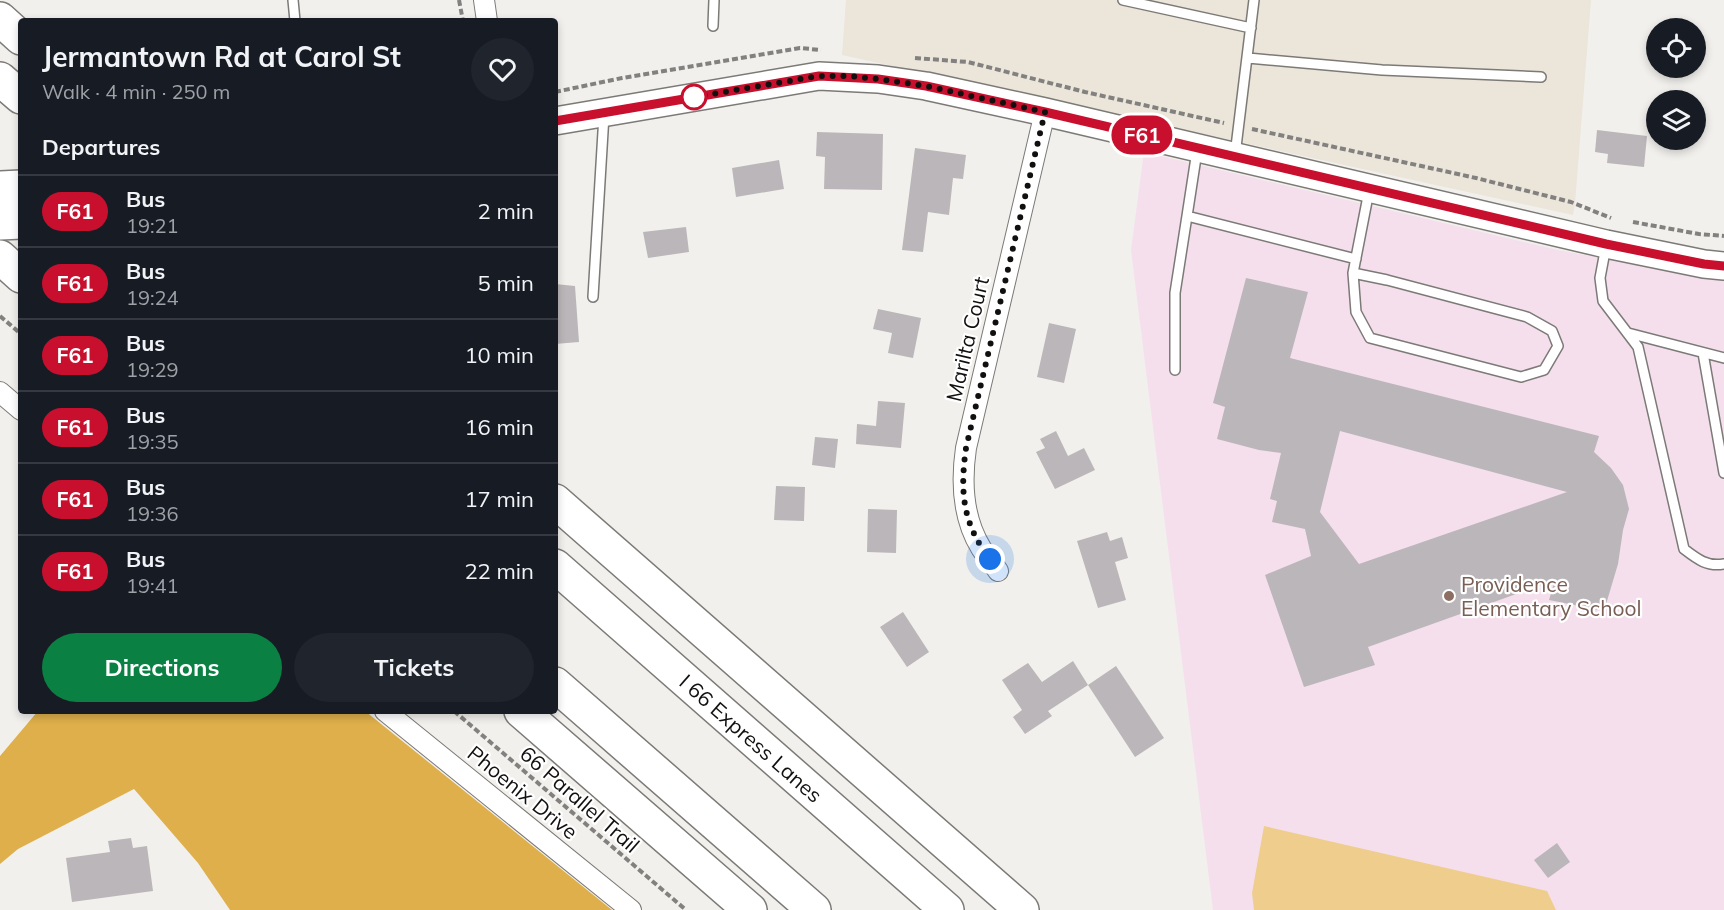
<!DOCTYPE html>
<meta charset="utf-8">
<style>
:root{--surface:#171b24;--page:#20242c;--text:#f1f3f6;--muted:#9ea1a6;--line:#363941;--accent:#0b8043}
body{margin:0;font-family:Mulish,sans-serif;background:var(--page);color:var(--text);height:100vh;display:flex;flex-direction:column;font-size:22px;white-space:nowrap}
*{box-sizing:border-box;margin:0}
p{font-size:20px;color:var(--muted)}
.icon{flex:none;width:33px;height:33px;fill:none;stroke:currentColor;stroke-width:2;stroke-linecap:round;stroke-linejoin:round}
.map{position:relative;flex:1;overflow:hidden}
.sheet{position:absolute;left:18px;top:18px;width:540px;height:696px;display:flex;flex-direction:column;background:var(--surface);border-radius:6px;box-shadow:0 3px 9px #0003}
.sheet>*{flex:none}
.badge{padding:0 12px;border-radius:20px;font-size:21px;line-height:39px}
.tools{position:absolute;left:1646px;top:18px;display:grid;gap:12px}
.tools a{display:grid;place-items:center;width:60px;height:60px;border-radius:50%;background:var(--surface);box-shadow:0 3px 9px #0003;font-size:30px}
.you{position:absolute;width:30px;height:30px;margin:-15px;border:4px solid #fff;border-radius:50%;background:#1a73e8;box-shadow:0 0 0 9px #1a73e833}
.map>.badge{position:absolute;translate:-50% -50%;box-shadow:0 0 0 3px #fff}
h2{padding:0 24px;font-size:22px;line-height:54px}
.round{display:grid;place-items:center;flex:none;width:63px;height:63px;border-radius:32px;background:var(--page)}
.head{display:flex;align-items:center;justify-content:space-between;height:102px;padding:0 24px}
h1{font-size:28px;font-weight:700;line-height:45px}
.action{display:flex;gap:12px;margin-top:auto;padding:12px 24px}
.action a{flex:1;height:69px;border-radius:36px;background:var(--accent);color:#fff;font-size:24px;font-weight:700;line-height:69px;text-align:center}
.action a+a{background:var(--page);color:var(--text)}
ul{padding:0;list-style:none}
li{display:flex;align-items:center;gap:18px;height:72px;padding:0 24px;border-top:2px solid var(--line)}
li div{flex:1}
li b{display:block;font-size:22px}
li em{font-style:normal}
li .badge{min-width:66px;font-weight:700;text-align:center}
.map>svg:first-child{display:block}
.built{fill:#ebe5da}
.education{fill:#f5dfed}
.green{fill:#efce8d}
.forest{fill:#deaf4b}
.building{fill:#bbb6b9;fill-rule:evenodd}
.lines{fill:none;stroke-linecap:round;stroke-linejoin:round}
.lane-casing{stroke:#7c7a76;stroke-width:12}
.street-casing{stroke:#7c7a76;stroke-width:22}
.secondary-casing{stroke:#7c7a76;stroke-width:30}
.highway-casing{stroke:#7c7a76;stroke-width:36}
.path{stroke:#83817f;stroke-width:4;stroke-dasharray:6 3;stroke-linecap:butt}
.lane{stroke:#fff;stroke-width:9}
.street{stroke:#fff;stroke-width:20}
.secondary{stroke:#fff;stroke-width:27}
.highway{stroke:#fff;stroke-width:33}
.line-casing{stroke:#fff;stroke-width:14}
.line{stroke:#c8102e;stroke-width:9}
.walk{stroke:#11100f;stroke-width:6;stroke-dasharray:0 10.8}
.stop-dot{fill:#fff;stroke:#c8102e;stroke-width:3}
.education-dot{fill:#8d6e63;stroke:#fff;stroke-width:2}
.labels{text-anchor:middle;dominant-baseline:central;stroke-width:4.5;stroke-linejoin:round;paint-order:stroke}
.street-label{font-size:21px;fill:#11100f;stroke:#fff}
.education-label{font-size:21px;fill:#785e54;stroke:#fff;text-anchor:start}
</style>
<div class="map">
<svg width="1724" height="910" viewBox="0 0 1724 910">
<rect width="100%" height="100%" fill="#f2f0ec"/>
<path class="built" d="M846 0H1591L1575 203 1573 215 842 55Z"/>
<path class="education" d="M1144 152 1558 250 1724 281V910H1213L1131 250Z"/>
<path class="green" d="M1264 826 1547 891 1556 910H1254L1252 893Z"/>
<path class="forest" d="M38 711H365L612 910H230L198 863 134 789 18 849 0 864V756Z"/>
<path class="building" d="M1597 130 1647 136 1644 167 1607 163 1608 154 1595 152Z
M817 132 883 134 882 190 824 189 825 157 816 156Z
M915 148 966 155 963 179 953 178 949 215 928 212 923 252 902 250Z
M779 160 784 189 736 197 732 168Z
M686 227 689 252 648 258 643 232Z
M1246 278 1308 292 1290 358 1599 436 1594 452 1611 468 1623 485 1629 509 1623 530 1618 564 1604 611 1549 600 1555 580 1368 647 1375 665 1304 687 1265 575 1311 556 1305 529 1272 522 1277 501 1270 499 1281 453 1259 450 1217 439 1225 407 1213 403ZM1340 431 1567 492 1359 564 1320 512Z
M555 284 575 286 579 342 555 344Z
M878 309 921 318 913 358 888 353 892 333 873 329Z
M1049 323 1076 329 1064 383 1037 377Z
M878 401 905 403 901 448 856 444 857 424 876 426Z
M1056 431 1068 456 1084 448 1095 470 1055 489 1036 452 1045 448 1040 439Z
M815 437 838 439 835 468 812 465Z
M776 486 805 487 804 521 774 520Z
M868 509 897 510 896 553 867 552Z
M1107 532 1110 541 1122 537 1128 558 1115 562 1126 600 1098 608 1077 541Z
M903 612 929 652 907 667 880 627Z
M1073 661 1088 685 1048 711 1052 716 1025 734 1013 717 1022 710 1002 680 1028 663 1042 682Z
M1116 666 1164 738 1135 757 1088 685Z
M131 838 133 848 147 846 153 891 72 902 66 858 110 852 108 841Z
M1557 843 1570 862 1548 878 1534 860Z"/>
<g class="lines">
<g class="lane-casing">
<path id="lane" d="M293 0 295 21
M1123 0 1251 28
M713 26 714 0
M1248 58 1382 70 1541 77
M1235 155 1254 0
M1187 216 1197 151
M1606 246 1600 278 1603 301 1638 347 1684 549C1697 559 1707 567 1724 564
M1353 273 1387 280 1527 317 1552 331 1558 346 1544 370 1521 377 1370 338 1356 312 1353 273 1369 191
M593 297 604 115
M1628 333 1724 358
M1703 353 1724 473
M1175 370V293L1187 216 1356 259"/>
</g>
<g class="street-casing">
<path id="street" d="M484 0 487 21
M0 392 21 410
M998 571C993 563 986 556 981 548 962 517 961 482 966 448L1045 112
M385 711 631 910"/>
</g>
<g class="secondary-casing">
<path id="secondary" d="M555 121 819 76 878 79 926 86 1045 112 1606 244 1704 264 1724 266
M0 185 21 184
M0 226 21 225"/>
</g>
<g class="highway-casing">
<g id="highway">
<path d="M0 19 21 38"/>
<path d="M0 79 21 97"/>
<path d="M0 198 21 216"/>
<path d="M0 257 21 276"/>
<path d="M555 501 1022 910"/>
<path id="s1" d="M555 566 947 910"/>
<path d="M555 684 814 910"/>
<path d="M521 711 750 910"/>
</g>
</g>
<path class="path" d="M459 0 463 21
M915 58 968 62 1085 92 1224 123
M555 92 622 78 800 48 821 50
M1252 129 1476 178 1571 202 1611 218
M1633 222 1699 234 1724 236
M0 316 21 334
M454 711 686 910"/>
<use href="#lane" class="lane"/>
<use href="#street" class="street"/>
<use href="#secondary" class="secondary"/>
<use href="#highway" class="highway"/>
</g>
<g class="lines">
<g class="line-casing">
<path id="line" d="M555 121 819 76 878 79 926 86 1045 112 1606 244 1704 264 1724 266"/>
</g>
<use href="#line" class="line"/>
<path class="walk" d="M694 97 819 76H849L878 79 926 86 1045 112 966 448C960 490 962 524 990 559"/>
</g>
<circle class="stop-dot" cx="694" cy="97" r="12"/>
<circle class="education-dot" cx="1449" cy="596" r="6"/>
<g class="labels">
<g class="street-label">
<text transform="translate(967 339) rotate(-77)">Marilta Court</text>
<text stroke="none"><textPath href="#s1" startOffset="261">I 66 Express Lanes</textPath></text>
<text transform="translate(523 792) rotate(39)">Phoenix Drive</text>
<text transform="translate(580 799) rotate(41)">66 Parallel Trail</text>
</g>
<g class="education-label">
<text x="1461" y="584">Providence<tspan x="1461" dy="24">Elementary School</tspan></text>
</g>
</g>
</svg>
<div class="tools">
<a><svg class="icon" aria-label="locate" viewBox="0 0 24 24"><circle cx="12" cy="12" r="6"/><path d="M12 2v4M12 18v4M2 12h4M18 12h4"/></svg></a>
<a><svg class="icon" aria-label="layers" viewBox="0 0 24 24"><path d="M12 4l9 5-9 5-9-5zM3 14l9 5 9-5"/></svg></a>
</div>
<div class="you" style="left:990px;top:559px"></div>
<b class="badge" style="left:1142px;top:135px;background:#c8102e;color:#fff">F61</b>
<section class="sheet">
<div class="head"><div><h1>Jermantown Rd at Carol St</h1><p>Walk · 4 min · 250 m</p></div><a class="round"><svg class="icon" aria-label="heart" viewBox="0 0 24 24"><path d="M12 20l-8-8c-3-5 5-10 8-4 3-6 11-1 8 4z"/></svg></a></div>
<h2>Departures</h2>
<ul>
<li><span class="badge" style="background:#c8102e;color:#fff">F61</span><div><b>Bus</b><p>19:21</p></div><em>2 min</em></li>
<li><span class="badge" style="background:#c8102e;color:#fff">F61</span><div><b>Bus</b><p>19:24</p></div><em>5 min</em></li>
<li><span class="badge" style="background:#c8102e;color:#fff">F61</span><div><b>Bus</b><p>19:29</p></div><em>10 min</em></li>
<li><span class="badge" style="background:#c8102e;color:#fff">F61</span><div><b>Bus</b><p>19:35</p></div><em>16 min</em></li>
<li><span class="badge" style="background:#c8102e;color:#fff">F61</span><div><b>Bus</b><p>19:36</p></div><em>17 min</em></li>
<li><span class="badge" style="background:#c8102e;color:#fff">F61</span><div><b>Bus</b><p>19:41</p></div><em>22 min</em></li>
</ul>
<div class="action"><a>Directions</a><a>Tickets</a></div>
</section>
</div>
